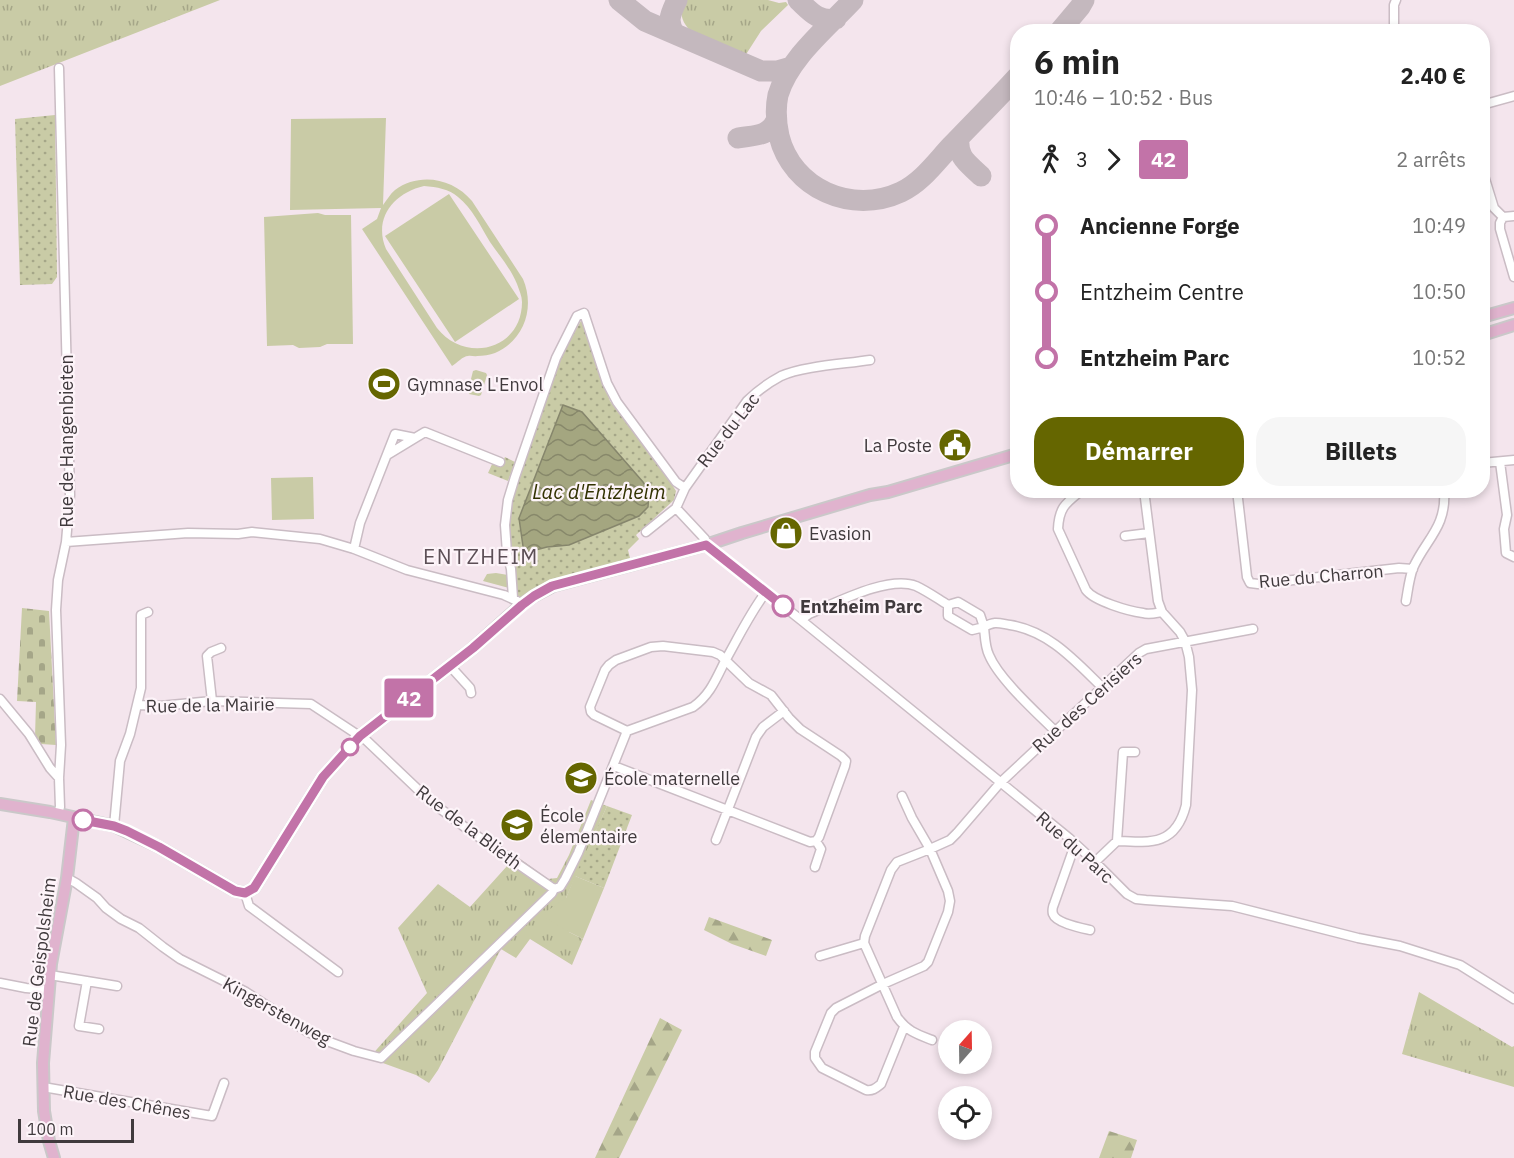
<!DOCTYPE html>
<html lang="fr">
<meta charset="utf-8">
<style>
:root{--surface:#fff;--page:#f6f6f6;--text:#222;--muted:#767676;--accent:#656600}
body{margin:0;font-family:"IBM Plex Sans",sans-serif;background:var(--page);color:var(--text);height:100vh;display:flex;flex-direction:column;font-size:22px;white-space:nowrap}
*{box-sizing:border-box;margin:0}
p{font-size:20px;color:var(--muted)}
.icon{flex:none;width:33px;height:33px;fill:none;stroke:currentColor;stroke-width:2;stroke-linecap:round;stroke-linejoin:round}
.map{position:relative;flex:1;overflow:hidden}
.side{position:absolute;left:1010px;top:24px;width:480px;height:474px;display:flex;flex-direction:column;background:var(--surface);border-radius:24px;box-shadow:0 3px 9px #0003}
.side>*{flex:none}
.badge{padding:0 12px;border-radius:4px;font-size:21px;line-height:39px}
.needle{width:39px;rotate:20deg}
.controls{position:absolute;left:938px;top:1020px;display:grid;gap:12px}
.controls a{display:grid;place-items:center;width:54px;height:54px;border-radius:50%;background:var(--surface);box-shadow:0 3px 9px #0003;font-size:30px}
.scale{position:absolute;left:18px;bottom:15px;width:116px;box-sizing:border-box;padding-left:6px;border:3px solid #403a3d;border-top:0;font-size:16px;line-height:21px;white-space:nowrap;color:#403a3d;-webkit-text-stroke:4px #fdf4f9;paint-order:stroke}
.map>.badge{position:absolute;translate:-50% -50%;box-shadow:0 0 0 3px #fff}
.legs{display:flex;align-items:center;gap:9px;height:66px;padding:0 24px;font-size:20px}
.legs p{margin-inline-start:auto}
.head{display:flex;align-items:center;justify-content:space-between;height:102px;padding:0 24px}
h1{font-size:33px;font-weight:800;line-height:45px}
.primary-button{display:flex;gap:12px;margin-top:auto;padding:12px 24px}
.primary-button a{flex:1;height:69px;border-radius:24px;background:var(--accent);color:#fff;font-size:24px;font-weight:800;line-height:69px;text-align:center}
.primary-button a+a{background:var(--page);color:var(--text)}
ul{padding:0 24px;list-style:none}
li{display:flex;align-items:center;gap:21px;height:66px;font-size:22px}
li i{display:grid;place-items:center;width:9px;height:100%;margin:0 8px;background:currentColor}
li i::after{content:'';width:15px;height:15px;margin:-8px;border:4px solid;border-radius:50%;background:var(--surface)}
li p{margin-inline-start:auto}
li:first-child i{background:linear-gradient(#0000 50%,currentColor 0)}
li:last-child i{background:linear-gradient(currentColor 50%,#0000 0)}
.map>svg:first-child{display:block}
.grass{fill:url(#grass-tufts)}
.forest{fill:url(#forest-firs)}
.cemetery{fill:url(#cemetery-stones)}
.park{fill:url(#park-dots);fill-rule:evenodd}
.pitch{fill:#c9cba6;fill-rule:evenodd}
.water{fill:url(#water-waves);stroke:#86866c;stroke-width:1.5}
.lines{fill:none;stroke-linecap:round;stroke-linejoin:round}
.taxiway{stroke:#c4b8be;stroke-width:21}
.minor-casing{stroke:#cabcc4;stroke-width:11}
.major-casing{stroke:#cac8c9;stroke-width:14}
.minor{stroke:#fff;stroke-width:8}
.major{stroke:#e0b3ce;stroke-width:10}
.line-1-casing{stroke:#fff;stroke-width:14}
.line-1{stroke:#c273a8;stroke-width:9}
.stop-1-dot{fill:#fff;stroke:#c273a8;stroke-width:3}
.labels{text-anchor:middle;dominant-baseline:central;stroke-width:4.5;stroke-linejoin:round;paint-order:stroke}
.poi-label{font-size:18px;fill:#403a3d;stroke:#fdf4f9;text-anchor:start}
.street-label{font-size:18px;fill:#403a3d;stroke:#fdf4f9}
.stop-label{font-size:18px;font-weight:bold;fill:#403a3d;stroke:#fdf4f9;text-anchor:start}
.water-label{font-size:20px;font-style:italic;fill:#323202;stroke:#fdf4f9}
.quarter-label{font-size:21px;letter-spacing:1.5px;fill:#5c4f56;stroke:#fdf4f9}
</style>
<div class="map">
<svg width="1514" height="1158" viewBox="0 0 1514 1158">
<defs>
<pattern id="grass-tufts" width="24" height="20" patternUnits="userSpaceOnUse" patternTransform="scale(1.5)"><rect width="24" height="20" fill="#c9cba6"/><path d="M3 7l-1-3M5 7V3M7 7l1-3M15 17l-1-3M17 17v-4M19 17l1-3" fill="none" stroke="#a5a688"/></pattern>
<pattern id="forest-firs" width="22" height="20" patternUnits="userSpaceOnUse" patternTransform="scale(1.5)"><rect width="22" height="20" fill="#c9cba6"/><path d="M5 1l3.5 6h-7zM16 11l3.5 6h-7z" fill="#a5a688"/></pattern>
<pattern id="cemetery-stones" width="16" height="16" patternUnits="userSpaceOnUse" patternTransform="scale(1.5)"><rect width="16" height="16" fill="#c9cba6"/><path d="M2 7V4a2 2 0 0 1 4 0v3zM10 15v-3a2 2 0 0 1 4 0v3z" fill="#a5a688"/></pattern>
<pattern id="park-dots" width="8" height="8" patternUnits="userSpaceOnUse" patternTransform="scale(1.5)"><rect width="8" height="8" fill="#c9cba6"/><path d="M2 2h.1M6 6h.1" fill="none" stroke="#a5a688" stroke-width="1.8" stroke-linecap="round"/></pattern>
<pattern id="water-waves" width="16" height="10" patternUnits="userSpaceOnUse" patternTransform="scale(1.5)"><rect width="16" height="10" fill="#a4a680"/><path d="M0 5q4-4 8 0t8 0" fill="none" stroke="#87886a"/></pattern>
</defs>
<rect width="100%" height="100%" fill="#f4e5ed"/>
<path class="grass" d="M0 0H220L0 86Z
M686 0H768L779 3 786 2 788 5 761 31 745 56 696 36C684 26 676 14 686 0Z
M496 573 508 575 509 588 483 581 487 574Z
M591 800 607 806 566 898 569 932 583 939 572 965 530 939 516 958 501 949 438 1070 429 1083 416 1075 369 1058 427 993 398 928 438 884 470 907 516 856 548 879 557 878 569 855Z
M1419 992 1512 1047 1514 1046V1087L1402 1054Z"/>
<path class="forest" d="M709 917 772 940 766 956 732 944 704 930Z
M660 1018 682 1030 619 1158H595Z
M1109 1131 1137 1140 1131 1158H1099Z"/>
<path class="cemetery" d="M22 608 49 611 56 745 41 744 35 737 36 702 17 701Z"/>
<path class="park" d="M55 115 57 277 52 284 20 285 15 119Z
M582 319 610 401 655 458 676 491 674 500 636 535 639 539 628 550 631 562 521 599 511 594 508 512 530 443 559 360ZM582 412 643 482 649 492 648 507 639 516 569 545 547 547 524 553 519 518Z
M505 457 515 462 508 481 488 473 493 462 501 465Z
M607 806 632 815 604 888 575 876Z"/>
<path class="pitch" d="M386 118 383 205C387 200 390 194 395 190 419 172 453 178 472 201L523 279C535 307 525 340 495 353 490 355 483 356 477 356 474 357 471 355 468 356 463 356 457 363 452 366L362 229 377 219 381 208 290 210 291 119ZM424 186C437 187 449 189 458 197 472 208 481 227 490 242 499 255 511 269 517 284 519 290 522 296 522 302 522 350 465 364 437 328L386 249C373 218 394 193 424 186Z
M449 194 519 299 455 342 385 236Z
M318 213 325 215H351L353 344H327L320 347 299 348 293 345 267 346 264 217C282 216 300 214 318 213Z
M476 370 486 373 487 375 481 395 479 396 469 394 468 391 473 371Z
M313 477 314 519 272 520 271 478Z
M575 876 604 888 583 939 569 932 541 915 566 898Z"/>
<path class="water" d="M563 405 582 412 643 482 649 492 648 507 639 516 569 545 547 547 524 553 519 518Z"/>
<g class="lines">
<path class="taxiway" d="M619 0 645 21 761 71H777L791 67
M798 0C810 11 818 22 836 19
M853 0C827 28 789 58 778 95 775 109 776 122 779 136 792 189 852 215 901 192 922 182 936 162 951 146 973 123 996 100 1017 77
M1059 32 1080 7 1084 0
M675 34C666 21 671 13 677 0
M738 138C754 135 768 137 776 121
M959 138C957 158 968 163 981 176"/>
<g class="minor-casing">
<path id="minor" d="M1394 32V5L1396 0
M1482 105 1514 96
M1482 169 1494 208 1503 217 1514 216
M1503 217 1500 223V229L1514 277
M387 455 415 438
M1500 462 1507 515 1504 529 1506 553 1514 557
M1482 463 1514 460
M1082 490C1066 503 1059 507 1058 529L1086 590C1094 601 1128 611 1143 613 1149 615 1156 613 1162 612
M1237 490 1247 577 1250 583 1258 584 1399 568 1413 569
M676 508 705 539 706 545 801 620 1069 838 1095 862 1127 894 1136 899 1146 900 1232 906 1358 938 1400 946 1460 965 1514 999
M646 532 676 508 685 488 747 401C757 391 768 383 781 376 803 366 845 364 870 360
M1125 536 1149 533
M66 542 188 533 238 534 252 532 320 539 354 549 407 570 504 595 517 601
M354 549 360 523 395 434 415 438 425 432 500 462
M513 598 511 569 507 553 505 525 508 500 515 477 556 358 577 316 584 313 607 383 617 402 676 482 685 488
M1406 601C1408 590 1409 579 1413 568 1426 539 1447 527 1444 490
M958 602 980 615 984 627 972 630 948 616V605Z
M801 620 809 614C836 603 888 575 916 586 927 591 938 599 948 605
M450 666 470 688 471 693
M0 699 29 734 50 768 59 778
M212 701 207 656 211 652 221 648
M138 705 160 706 212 701 311 704 367 741 430 801 470 831 554 889
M1055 731C1036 712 999 679 989 655 985 647 985 637 984 627 995 621 998 623 1010 625 1049 631 1075 661 1102 687
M614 766 810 842 816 841 819 837 845 766 846 761 841 756 800 729 789 718 771 695 749 683 720 655 713 652 663 646 651 647 616 660 609 665 605 670 590 707 591 712 594 715 627 731
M902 796 912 818 930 849 948 891 950 901 948 912 928 962 924 966 883 984 836 1008 831 1013 815 1052V1058L822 1068 866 1090C873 1091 876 1088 881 1084L904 1027
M58 813 60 807 59 778 61 745 56 610 58 580 66 542 70 495 59 68
M114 826 120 761 130 734 141 688V615L148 612
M716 840 756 737 763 727 784 711
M1117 841 1123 752H1135
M1078 847 1072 853 1054 904C1053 906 1052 911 1053 914 1056 923 1081 928 1090 930
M1095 862 1117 841C1152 843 1176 845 1186 805L1192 690 1189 657 1185 641 1180 632 1162 612 1158 601 1144 490
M815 867 821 849 816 841
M67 878 76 883 97 898 106 908 121 919 139 928 163 947 180 959 246 992 306 1031 327 1041 354 1051 381 1058 552 893 554 889 560 887 565 879 578 853 627 731 693 707C710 695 716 679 725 661 738 638 750 613 766 592
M245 893 249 906 338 972
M820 956 864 943
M50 975 117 986
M87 981 79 1026 99 1029
M0 983 26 988 49 990
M932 1040C916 1034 907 1031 897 1017L864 943 865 936 891 870 897 862 930 849 950 840 957 833 1000 783 1139 653 1146 649 1253 629
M43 1087 212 1116 224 1083"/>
</g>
<g class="major-casing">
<path id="major" d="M1482 317 1514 308
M1482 335 1514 325
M0 804 50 812 114 826 159 847 235 891 245 893 254 888 323 777 360 736 473 648 521 605 534 596 553 586 706 545 742 533 870 495 888 492 1017 454
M54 1158 49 1141 44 1111 43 1063 51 964 67 878 74 818"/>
</g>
<use href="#minor" class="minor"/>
<use href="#major" class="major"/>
</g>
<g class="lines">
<g class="line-1-casing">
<path id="line-1" d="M83 820 114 826 127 831 159 847 235 891 245 893 254 888 323 777 360 736 473 648 522 605 534 596 552 586 706 545 783 606"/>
</g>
<use href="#line-1" class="line-1"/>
</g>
<defs>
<g id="stadium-disc" transform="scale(1.725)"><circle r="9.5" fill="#656600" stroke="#fdf4f9"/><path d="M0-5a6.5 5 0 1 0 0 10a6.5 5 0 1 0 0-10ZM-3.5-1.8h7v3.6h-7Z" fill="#fff"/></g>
<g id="civic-disc" transform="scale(1.725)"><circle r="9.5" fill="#656600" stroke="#fdf4f9"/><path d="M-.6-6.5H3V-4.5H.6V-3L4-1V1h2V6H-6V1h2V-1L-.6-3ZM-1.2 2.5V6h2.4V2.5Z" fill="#fff"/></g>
<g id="shop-disc" transform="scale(1.725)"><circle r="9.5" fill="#656600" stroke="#fdf4f9"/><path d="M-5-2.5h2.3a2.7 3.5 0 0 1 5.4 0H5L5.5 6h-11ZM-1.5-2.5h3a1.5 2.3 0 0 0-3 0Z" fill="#fff"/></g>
<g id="school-disc" transform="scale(1.725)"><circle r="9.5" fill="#656600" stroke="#fdf4f9"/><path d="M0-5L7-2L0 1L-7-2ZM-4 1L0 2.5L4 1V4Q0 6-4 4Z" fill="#fff"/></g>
</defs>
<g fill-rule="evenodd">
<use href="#stadium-disc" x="384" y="384"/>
<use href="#civic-disc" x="955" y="445"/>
<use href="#shop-disc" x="786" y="533"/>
<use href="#school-disc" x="581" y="778"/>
<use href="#school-disc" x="517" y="825"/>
</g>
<g class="stop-1-dot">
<circle cx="783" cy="606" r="10"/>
<circle cx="350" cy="747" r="8"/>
<circle cx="83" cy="820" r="10"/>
</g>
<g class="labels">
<g class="poi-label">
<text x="407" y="384">Gymnase L'Envol</text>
<text x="932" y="445" text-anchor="end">La Poste</text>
<text x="809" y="533">Evasion</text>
<text x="604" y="778">École maternelle</text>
<text x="540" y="815">École<tspan x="540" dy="21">élementaire</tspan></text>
</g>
<g class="street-label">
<text transform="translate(728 430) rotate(-52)">Rue du Lac</text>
<text transform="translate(66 441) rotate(-90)">Rue de Hangenbieten</text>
<text transform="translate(1321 576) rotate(-5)">Rue du Charron</text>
<text transform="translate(1087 702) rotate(-42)">Rue des Cerisiers</text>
<text transform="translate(210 705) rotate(-1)">Rue de la Mairie</text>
<text transform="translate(469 827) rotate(37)">Rue de la Blieth</text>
<text transform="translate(1075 847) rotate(42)">Rue du Parc</text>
<text transform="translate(39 962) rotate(-83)">Rue de Geispolsheim</text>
<text transform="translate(277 1011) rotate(29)">Kingerstenweg</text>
<text transform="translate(127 1102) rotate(10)">Rue des Chênes</text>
</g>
<g class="stop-label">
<text x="800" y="606">Entzheim Parc</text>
</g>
<g class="water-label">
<text x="599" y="491">Lac d'Entzheim</text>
</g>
<g class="quarter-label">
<text x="481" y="556">ENTZHEIM</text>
</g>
</g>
</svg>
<div class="controls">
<a><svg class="needle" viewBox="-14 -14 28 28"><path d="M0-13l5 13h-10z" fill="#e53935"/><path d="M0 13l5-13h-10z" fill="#767676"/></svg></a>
<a><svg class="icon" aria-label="locate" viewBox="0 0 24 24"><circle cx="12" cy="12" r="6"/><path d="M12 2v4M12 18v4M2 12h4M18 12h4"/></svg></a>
</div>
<div class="scale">100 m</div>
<b class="badge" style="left:409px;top:698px;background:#c273a8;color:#fff">42</b>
<section class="side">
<div class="head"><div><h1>6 min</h1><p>10:46 – 10:52 · Bus</p></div><b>2.40 €</b></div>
<div class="legs"><svg class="icon" aria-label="walk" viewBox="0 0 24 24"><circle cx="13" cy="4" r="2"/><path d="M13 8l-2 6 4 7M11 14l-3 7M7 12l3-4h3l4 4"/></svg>3<svg class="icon" aria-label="forward" viewBox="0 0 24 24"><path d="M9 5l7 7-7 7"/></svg><b class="badge" style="background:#c273a8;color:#fff">42</b><p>2 arrêts</p></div>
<ul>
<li><i style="color:#c273a8"></i><b>Ancienne Forge</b><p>10:49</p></li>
<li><i style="color:#c273a8"></i><span>Entzheim Centre</span><p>10:50</p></li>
<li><i style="color:#c273a8"></i><b>Entzheim Parc</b><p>10:52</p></li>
</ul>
<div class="primary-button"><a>Démarrer</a><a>Billets</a></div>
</section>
</div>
